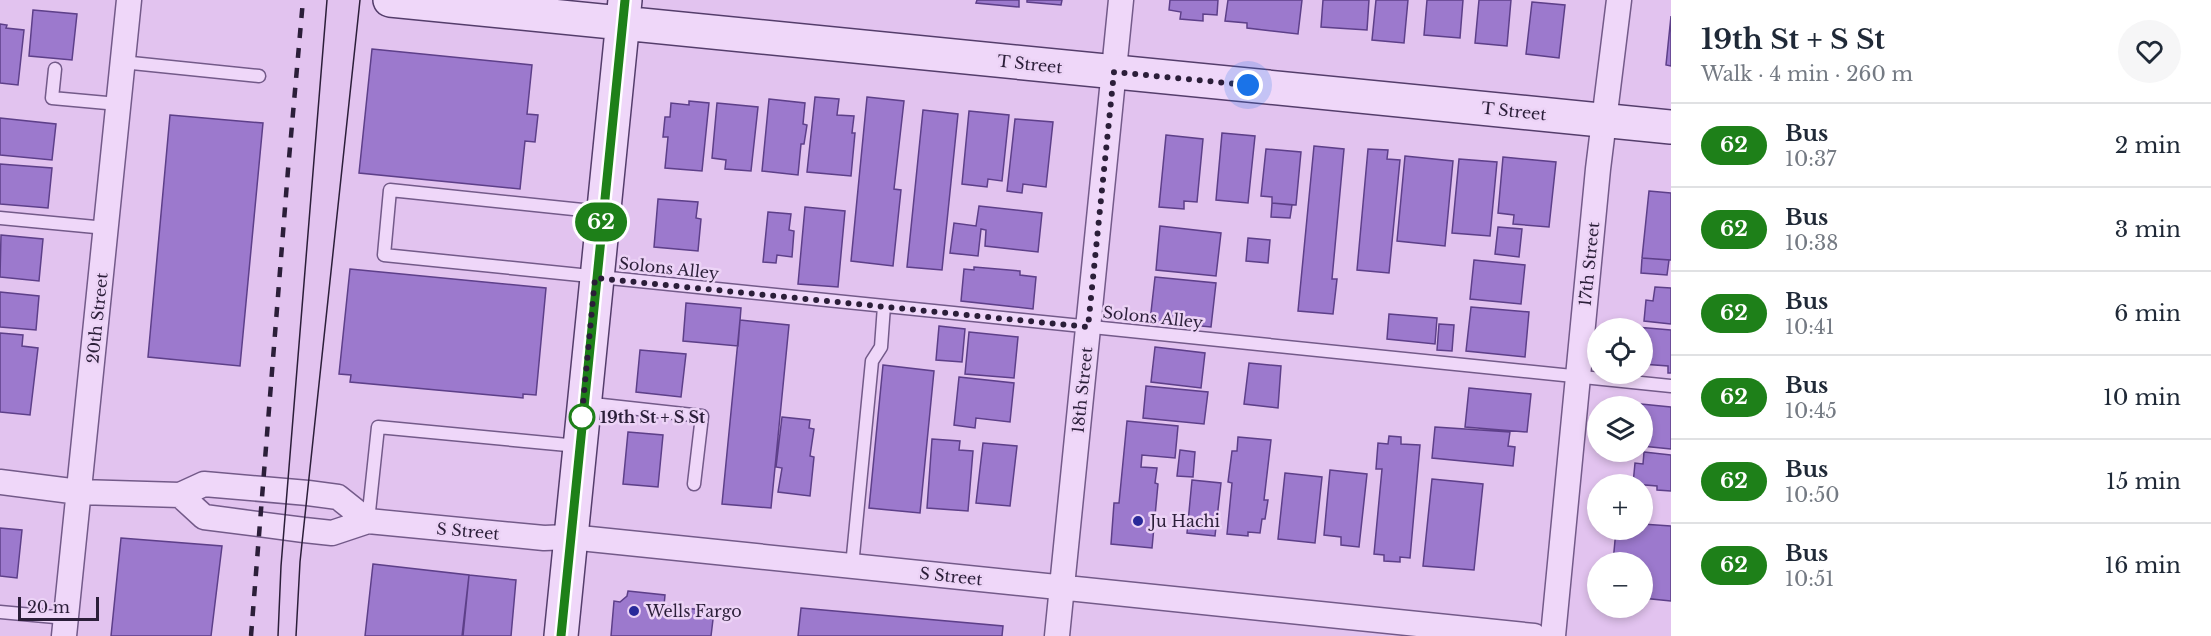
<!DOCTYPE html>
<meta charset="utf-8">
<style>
:root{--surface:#fff;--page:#f6f6f7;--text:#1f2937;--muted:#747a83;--line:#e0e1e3}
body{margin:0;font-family:"Libre Baskerville",serif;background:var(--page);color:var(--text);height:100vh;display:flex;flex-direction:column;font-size:22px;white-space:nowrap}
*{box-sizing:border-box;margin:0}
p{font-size:20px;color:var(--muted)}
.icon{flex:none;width:33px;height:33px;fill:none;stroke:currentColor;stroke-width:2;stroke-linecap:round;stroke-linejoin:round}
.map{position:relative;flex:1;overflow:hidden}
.sheet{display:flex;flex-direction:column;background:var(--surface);width:540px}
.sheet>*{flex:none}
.badge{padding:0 12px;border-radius:20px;font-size:21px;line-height:39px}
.buttons{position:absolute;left:1587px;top:318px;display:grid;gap:12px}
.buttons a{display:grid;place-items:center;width:66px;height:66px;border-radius:50%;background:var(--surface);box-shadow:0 3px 9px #0003;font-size:30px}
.scale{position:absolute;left:18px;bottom:15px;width:81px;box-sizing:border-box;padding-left:6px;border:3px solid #2b1e39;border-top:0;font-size:16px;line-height:21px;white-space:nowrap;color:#2b1e39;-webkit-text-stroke:4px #ecd3f6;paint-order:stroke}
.you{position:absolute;width:30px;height:30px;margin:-15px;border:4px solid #fff;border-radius:50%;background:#1a73e8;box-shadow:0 0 0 9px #1a73e833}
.map>.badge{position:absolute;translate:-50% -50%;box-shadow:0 0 0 3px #fff}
.round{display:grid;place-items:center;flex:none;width:63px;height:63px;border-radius:32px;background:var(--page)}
.summary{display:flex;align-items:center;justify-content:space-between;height:102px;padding:0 30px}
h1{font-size:28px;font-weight:800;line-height:45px}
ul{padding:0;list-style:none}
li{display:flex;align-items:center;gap:18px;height:84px;padding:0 30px;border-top:2px solid var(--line)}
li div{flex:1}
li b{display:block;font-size:22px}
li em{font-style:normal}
li .badge{min-width:66px;font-weight:700;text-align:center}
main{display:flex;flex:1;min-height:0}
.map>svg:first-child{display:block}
.building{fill:#9c79cd;stroke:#5d3f89;stroke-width:1.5}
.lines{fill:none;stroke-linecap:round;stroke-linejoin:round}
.lane-casing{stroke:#735a89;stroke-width:15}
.street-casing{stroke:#735a89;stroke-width:27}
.secondary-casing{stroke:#543d6b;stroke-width:36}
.lane{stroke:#efd7f9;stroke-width:12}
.street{stroke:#efd7f9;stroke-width:24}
.secondary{stroke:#efd7f9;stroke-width:33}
.tram{stroke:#2b1e39;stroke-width:1.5}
.rail{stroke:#2b1e39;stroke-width:4.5;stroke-dasharray:10 10;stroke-linecap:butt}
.line-casing{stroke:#fff;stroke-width:14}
.line{stroke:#1e8019;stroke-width:9}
.walk{stroke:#2b1e39;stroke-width:6;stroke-dasharray:0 10.8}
.stop-dot{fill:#fff;stroke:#1e8019;stroke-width:3}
.poi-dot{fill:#292999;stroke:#ecd3f6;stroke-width:2}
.labels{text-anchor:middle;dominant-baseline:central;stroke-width:5;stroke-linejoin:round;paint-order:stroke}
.street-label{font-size:16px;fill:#2b1e39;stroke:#ecd3f6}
.stop-label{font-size:16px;font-weight:bold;fill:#2b1e39;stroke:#ecd3f6;text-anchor:start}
.poi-label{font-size:16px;fill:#2b1e39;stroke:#ecd3f6;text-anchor:start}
</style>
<main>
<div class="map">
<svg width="1671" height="636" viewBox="0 0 1671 636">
<rect width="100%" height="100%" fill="#e2c3ef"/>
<path class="building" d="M977 0H1019V7L976 3Z
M1027 0H1062L1061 5 1027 2Z
M1170 0H1218L1217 15 1203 14V21L1180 19 1181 12 1169 10Z
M1228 0H1302L1298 34 1247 28V23L1225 21Z
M1323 0H1369L1367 30 1321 27Z
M1376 0H1408L1404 43 1372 40Z
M1427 0H1463L1460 38 1424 35Z
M1479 0H1511L1507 46 1475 43Z
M1532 2 1565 5 1559 58 1526 54Z
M33 10 77 14 72 60 29 56Z
M1671 16V66L1666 65Z
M0 24 7 25 6 28 24 30 18 85 0 83Z
M372 49 532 65 527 114 538 115 535 142 525 141 520 189 359 173Z
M815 97 839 99 837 115 854 116 852 133H855L851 176 807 172Z
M867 97 904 101 894 189 901 190 893 266 851 261Z
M769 99 805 103 803 124 807 125 804 144H801L798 175 762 171Z
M689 101 709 103 702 171 665 168 668 137H663L665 117H670L671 103 689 105Z
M717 103 758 107 751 171 725 169 726 160 712 158Z
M923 110 958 114 942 270 907 267Z
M969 111 1009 115 1002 181 988 179 987 187 962 184Z
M170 115 263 123 240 366 148 357Z
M0 118 56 124 52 160 0 155Z
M1015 119 1053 122 1046 187 1023 184 1022 193 1007 191Z
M1222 133 1255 136 1248 203 1216 200Z
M1166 135 1203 139 1197 202 1184 201V209L1159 207Z
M1314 146 1344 149 1332 279H1337L1333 314 1298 311Z
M1266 149 1301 152 1296 205 1272 203V197L1261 196Z
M1368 149 1388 150 1387 159 1400 160 1389 273 1357 270Z
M1405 156 1453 161 1445 246 1397 241Z
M1503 157 1556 162 1549 227 1513 224 1514 215 1498 213Z
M1459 159 1497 162 1490 236 1452 233Z
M0 164 52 168 48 208 0 204Z
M1649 191 1671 193V260L1642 258Z
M658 199 698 202 696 218 701 219 698 251 654 247Z
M1272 203 1292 205 1290 218 1271 217Z
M979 206 1042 213 1038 252 985 246 986 230 981 229 978 256 950 253 954 223 976 226Z
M805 207 845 211 838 287 798 284Z
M768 212 791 214 789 230 794 231 792 257 777 255 776 263 763 262Z
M1160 226 1221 233 1216 276 1156 270Z
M1498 227 1522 229 1519 257 1495 254Z
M1 235 43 239 39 281 0 277Z
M1248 238 1270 240 1268 263 1246 261Z
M1642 258 1669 260 1667 275 1641 273Z
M1474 260 1525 265 1521 304 1470 299Z
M974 267 1020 271V275L1036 277 1033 309 961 301 964 269 974 270Z
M350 269 546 288 536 395 523 394V398L350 382 351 375 339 374Z
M1155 277 1216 283 1211 327 1150 321Z
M1655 287 1671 288V324L1644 321 1646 300 1653 301Z
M0 292 39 296 36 330 0 327Z
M686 303 741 308 738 346 683 341Z
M1471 307 1529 312 1525 357 1466 351Z
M1389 314 1437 318 1435 344 1387 339Z
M740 320 789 325 771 508 722 504Z
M1439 324 1454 325 1452 351 1437 350Z
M939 326 965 329 962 362 936 360Z
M1636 327 1671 330V373H1668V366L1642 364V328H1636Z
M969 332 1018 337 1014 378 965 374Z
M0 333 23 335 22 346 38 348 30 415 0 412Z
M1155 347 1205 353 1201 388 1151 382Z
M640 350 686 354 681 397 636 392Z
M1249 363 1281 366 1278 408 1244 404Z
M883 365 934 371 920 513 869 508Z
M959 377 1014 383 1010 422 976 418 975 428 954 425Z
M1146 386 1208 392 1204 424 1143 418Z
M1469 388 1531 394 1527 432 1465 427Z
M1641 404 1671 407V449L1642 446Z
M782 417 810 420 809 428 814 429 810 456 814 457 810 496 778 492 782 468 776 467Z
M1127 421 1178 426 1175 458 1142 455 1141 467 1157 468 1155 483 1158 484 1152 548 1111 544 1114 503H1119Z
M1435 427 1510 432 1508 446 1515 447 1513 466 1432 458Z
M628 432 663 435 658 487 623 484Z
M1389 436 1401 437V444L1420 445 1410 558 1400 557V562L1384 561V555L1374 554 1382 469H1376L1378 443 1388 444Z
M1238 437 1271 440 1264 500H1268L1265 519H1262L1260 533 1248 532V536L1227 534 1232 483 1228 482 1232 451H1237Z
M932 439 960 441 959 450 973 451 968 511 927 508Z
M983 443 1017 446 1010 506 976 503Z
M1180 450 1195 452 1193 477 1177 476Z
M1644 452 1671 455V491L1657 490V486L1633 484 1635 463 1643 464Z
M1330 470 1367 474 1359 547 1341 545V537L1324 535Z
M1285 473 1322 477 1315 543 1278 539Z
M1432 479 1483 484 1474 570 1423 566Z
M1192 480 1221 483 1215 536 1187 533Z
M1642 524 1671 526V601L1642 598V562H1613L1616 530H1642Z
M0 528 22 530 17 578 0 576Z
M121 538 222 546 211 636H111Z
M373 564 469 575 462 636H365Z
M469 575 516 580 511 636H463Z
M628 591 665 595 664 606 714 611 711 636H611L614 601 620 602 627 596Z
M801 608 1003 626 1002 636H798Z"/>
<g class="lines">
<g class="lane-casing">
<path id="lane" d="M122 62 259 76
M55 69 52 98 118 104
M602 212 390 190 384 255 1671 386
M0 218 106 228
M584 403 702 416 694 484
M368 521 378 427 578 446
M852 566 872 361 881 347 884 306
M0 612 66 618"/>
</g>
<g class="street-casing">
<path id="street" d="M0 482 79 492 180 495 204 484 308 493 338 497 368 521
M180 495 204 517 304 530 332 533 368 521 544 538 570 537 1534 636
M64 636 129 0
M1057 636 1121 0
M1553 636 1598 169 1619 0"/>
</g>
<g class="secondary-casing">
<path id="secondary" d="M390 0 1671 127
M561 636 625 0"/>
</g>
<use href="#lane" class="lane"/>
<use href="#street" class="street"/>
<use href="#secondary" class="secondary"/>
<path class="tram" d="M278 636 281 566 327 0
M296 636 300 562 360 0"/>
<path class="rail" d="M251 636 288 170 303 0"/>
</g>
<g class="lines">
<g class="line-casing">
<path id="line" d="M561 636 625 0"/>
</g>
<use href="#line" class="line"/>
<path class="walk" d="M582 417 581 425 595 278 1088 327 1114 72 1248 85"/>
</g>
<circle class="stop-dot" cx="582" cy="417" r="12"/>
<g class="poi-dot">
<circle cx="1138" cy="521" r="6"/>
<circle cx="634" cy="611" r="6"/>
</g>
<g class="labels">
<g class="street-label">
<text transform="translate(1030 64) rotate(6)">T Street</text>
<text transform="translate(1514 111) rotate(6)">T Street</text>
<text transform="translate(1589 264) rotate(-84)">17th Street</text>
<text transform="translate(669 268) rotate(6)">Solons Alley</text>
<text transform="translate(1153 317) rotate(6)">Solons Alley</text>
<text transform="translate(97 318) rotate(-84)">20th Street</text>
<text transform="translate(1082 390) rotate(-84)">18th Street</text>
<text transform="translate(468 531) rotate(5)">S Street</text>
<text transform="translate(951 576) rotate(6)">S Street</text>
</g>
<g class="stop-label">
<text x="600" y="417">19th St + S St</text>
</g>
<g class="poi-label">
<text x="1150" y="521">Ju Hachi</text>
<text x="646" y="611">Wells Fargo</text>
</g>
</g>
</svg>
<div class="buttons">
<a><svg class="icon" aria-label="locate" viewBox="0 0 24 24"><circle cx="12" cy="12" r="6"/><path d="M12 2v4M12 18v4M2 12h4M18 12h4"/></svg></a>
<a><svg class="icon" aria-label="layers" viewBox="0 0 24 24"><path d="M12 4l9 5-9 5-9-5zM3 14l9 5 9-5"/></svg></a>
<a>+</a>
<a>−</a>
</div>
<div class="scale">20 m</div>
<div class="you" style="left:1248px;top:85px"></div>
<b class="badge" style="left:601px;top:222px;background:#1e8019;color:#fff">62</b>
</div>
<section class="sheet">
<div class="summary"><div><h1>19th St + S St</h1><p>Walk · 4 min · 260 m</p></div><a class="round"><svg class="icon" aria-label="heart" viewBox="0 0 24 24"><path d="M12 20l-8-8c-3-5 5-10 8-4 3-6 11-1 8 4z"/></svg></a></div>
<ul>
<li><span class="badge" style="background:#1e8019;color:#fff">62</span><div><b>Bus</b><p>10:37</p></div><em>2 min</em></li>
<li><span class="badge" style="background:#1e8019;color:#fff">62</span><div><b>Bus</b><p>10:38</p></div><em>3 min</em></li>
<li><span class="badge" style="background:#1e8019;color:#fff">62</span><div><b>Bus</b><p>10:41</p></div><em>6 min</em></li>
<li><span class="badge" style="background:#1e8019;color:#fff">62</span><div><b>Bus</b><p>10:45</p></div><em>10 min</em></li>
<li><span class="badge" style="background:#1e8019;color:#fff">62</span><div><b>Bus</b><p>10:50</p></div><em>15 min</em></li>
<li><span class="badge" style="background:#1e8019;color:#fff">62</span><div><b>Bus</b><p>10:51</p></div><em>16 min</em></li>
</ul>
</section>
</main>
